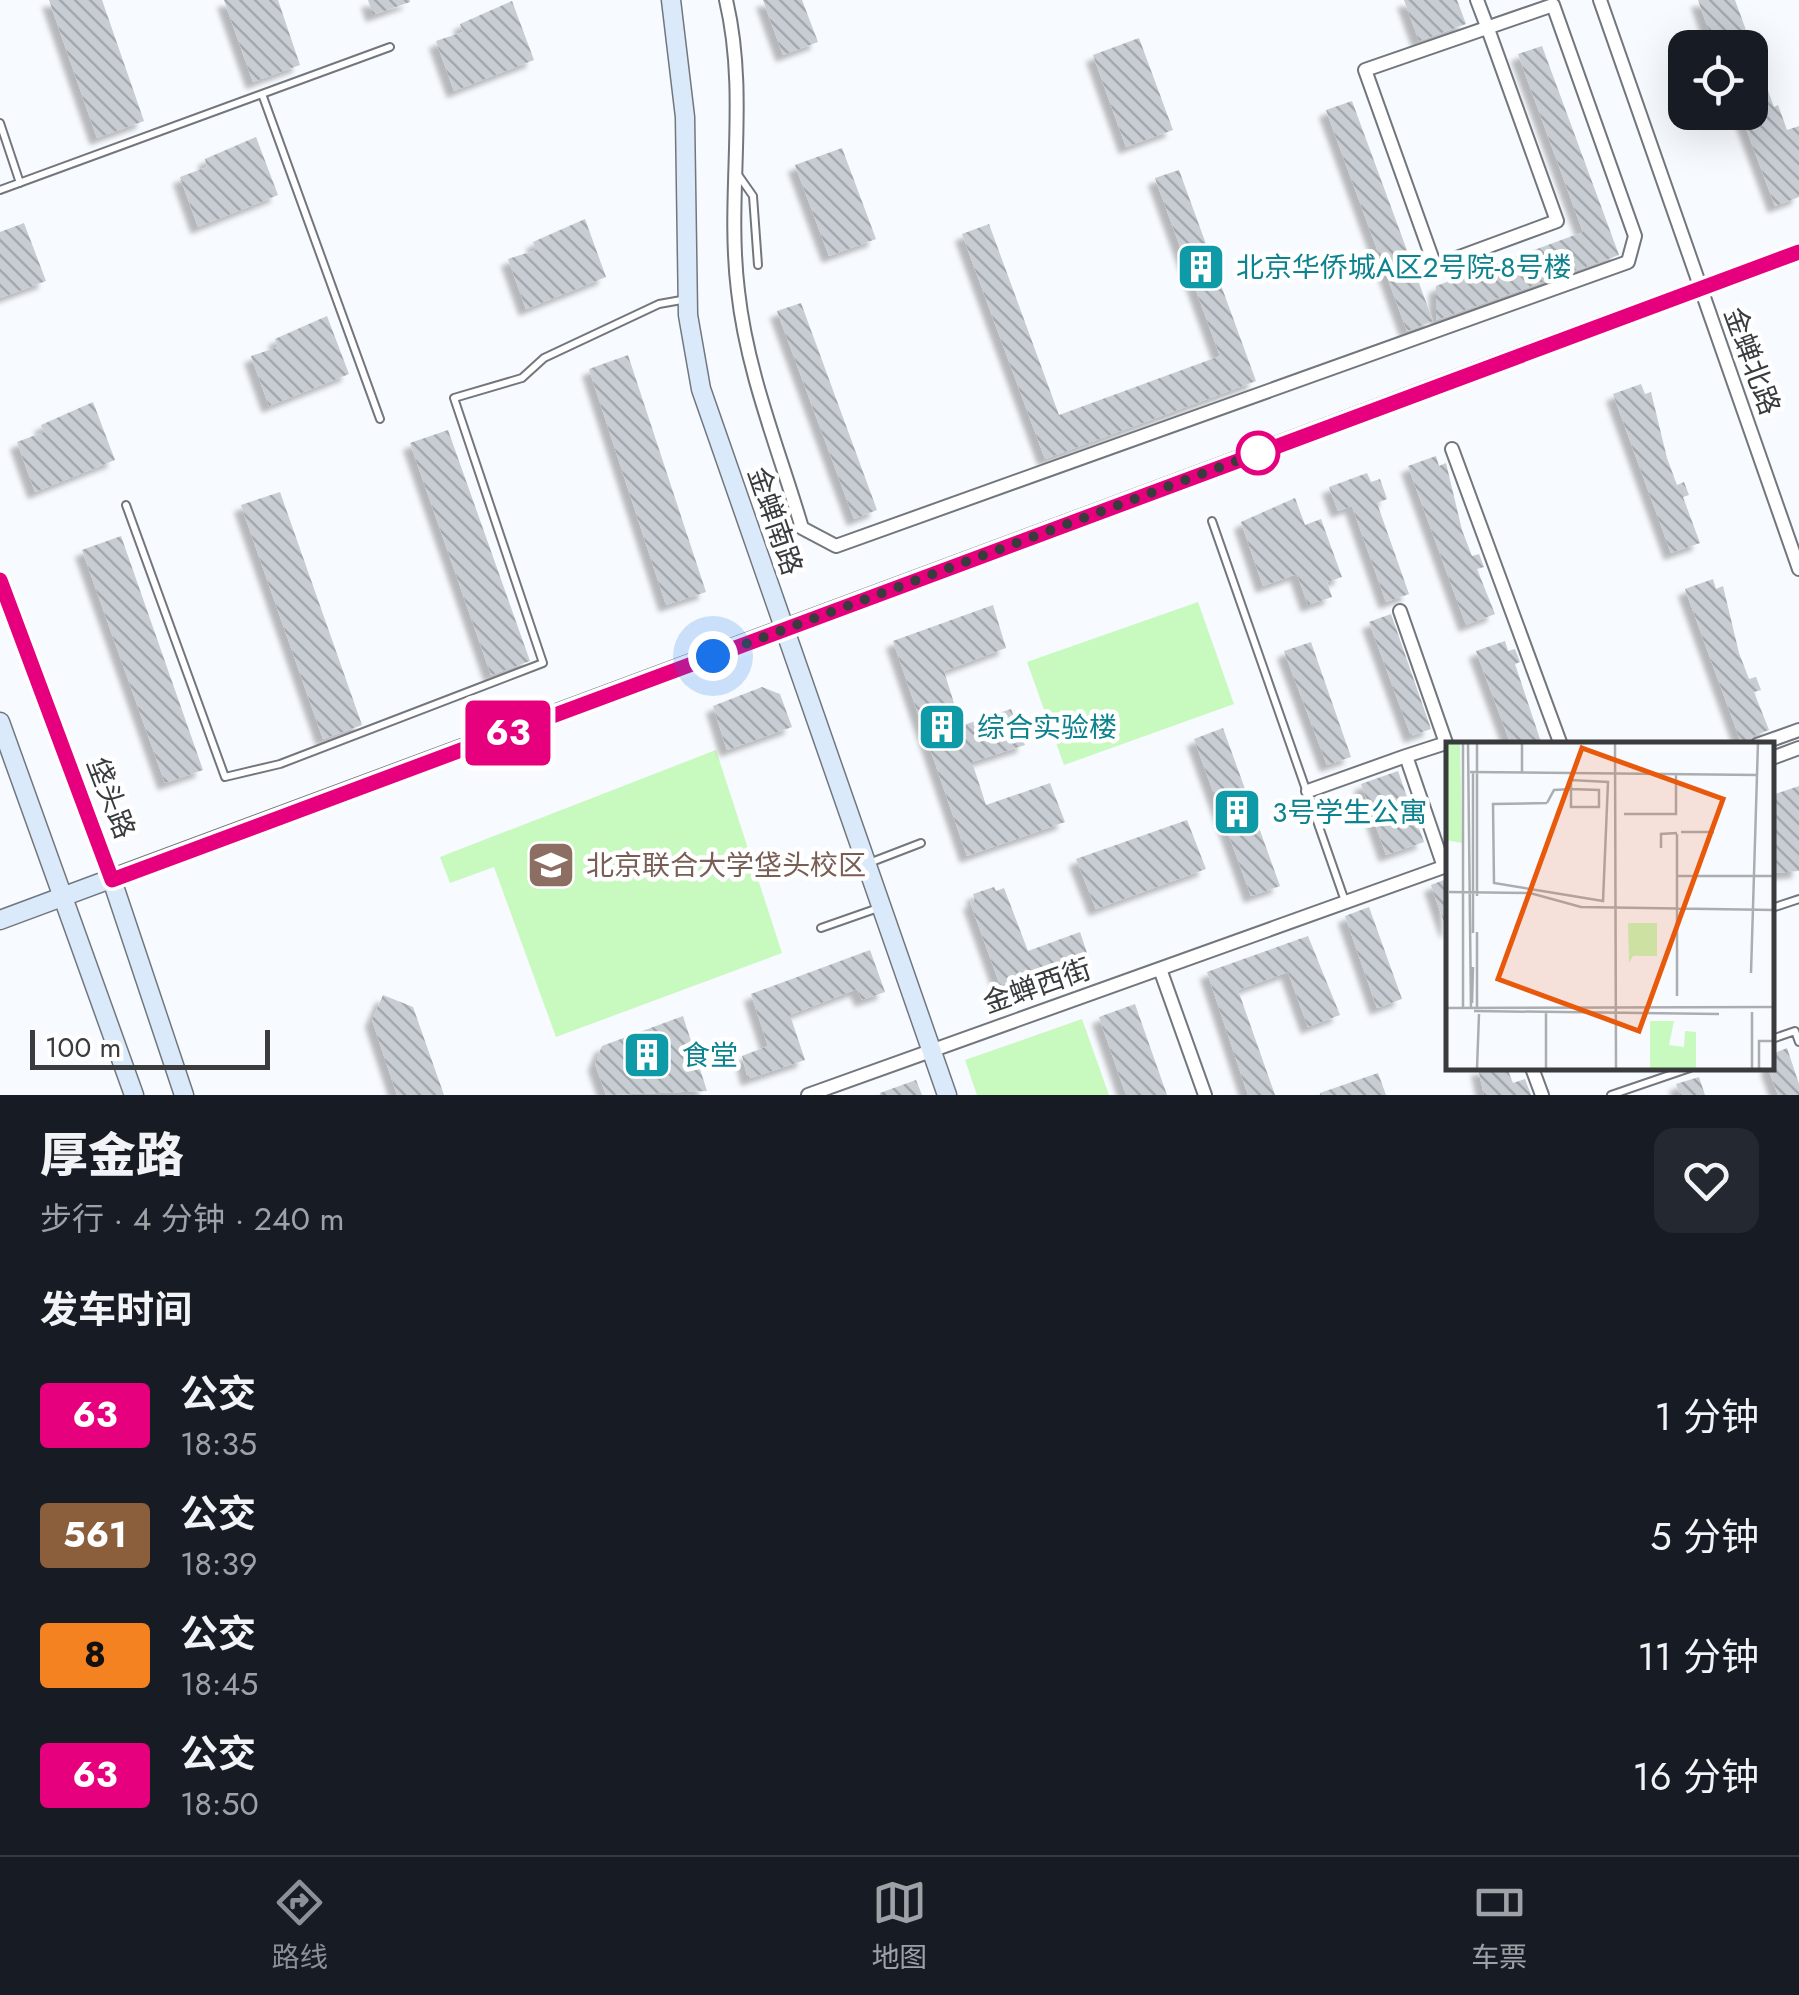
<!DOCTYPE html>
<html lang="zh">
<meta charset="utf-8">
<style>
:root{--surface:#171b24;--page:#242831;--text:#f1f3f6;--muted:#9ea1a6;--line:#363941;--accent:#8c9099}
body{margin:0;font-family:Jost,"Noto Sans SC",sans-serif;background:var(--page);color:var(--text);height:100vh;display:flex;flex-direction:column;font-size:38px;white-space:nowrap}
*{box-sizing:border-box;margin:0}
p{font-size:32px;color:var(--muted)}
.icon{flex:none;width:55px;height:55px;fill:none;stroke:currentColor;stroke-width:2;stroke-linecap:round;stroke-linejoin:round}
.map{position:relative;height:1095px;overflow:hidden}
.details{display:flex;flex-direction:column;background:var(--surface);flex:1}
.details>*{flex:none}
.badge{padding:0 20px;border-radius:8px;font-size:35px;line-height:65px}
.fabs{position:absolute;left:1668px;top:30px;display:grid;gap:20px}
.fabs a{display:grid;place-items:center;width:100px;height:100px;border-radius:20px;background:var(--surface);box-shadow:0 10px 40px #0002;font-size:50px}
.scale{position:absolute;left:30px;bottom:25px;width:240px;box-sizing:border-box;padding-left:10px;border:5px solid #393b3d;border-top:0;font-size:28px;line-height:35px;white-space:nowrap;color:#393b3d;-webkit-text-stroke:8px #fff;paint-order:stroke}
.you{position:absolute;width:50px;height:50px;margin:-25px;border:8px solid #fff;border-radius:50%;background:#1a73e8;box-shadow:0 0 0 15px #1a73e833}
.map>.badge{position:absolute;translate:-50% -50%;box-shadow:0 0 0 5px #fff}
h2{padding:0 40px;font-size:38px;line-height:90px}
.round{display:grid;place-items:center;flex:none;width:105px;height:105px;border-radius:20px;background:var(--page)}
.overview{display:flex;align-items:center;justify-content:space-between;height:170px;padding:0 40px}
h1{font-size:48px;font-weight:800;line-height:75px}
ul{padding:0;list-style:none}
li{display:flex;align-items:center;gap:30px;height:120px;padding:0 40px}
li div{flex:1}
li b{display:block;font-size:38px}
li em{font-style:normal}
li .badge{min-width:110px;font-weight:700;text-align:center}
.tab-bar{display:flex;justify-content:space-around;align-items:center;height:140px;border-top:2px solid var(--line);background:var(--surface);font-size:28px;color:var(--muted)}
.tab-bar a{display:grid;justify-items:center;gap:5px}
.tab-bar .active{color:var(--accent)}
.map>svg:first-child{display:block}
.pitch{fill:#c8f9be}
.building{fill:url(#building-back-hatch);filter:url(#shadow)}
.lines{fill:none;stroke-linecap:round;stroke-linejoin:round}
.lane-casing{stroke:#72777d;stroke-width:10}
.street-casing{stroke:#72777d;stroke-width:16}
.secondary-casing{stroke:#72777d;stroke-width:21}
.lane{stroke:#fff;stroke-width:6}
.street{stroke:#fff;stroke-width:12}
.secondary{stroke:#dbeafa;stroke-width:18}
.line-casing{stroke:#fff;stroke-width:22}
.line{stroke:#e6007e;stroke-width:15}
.walk{stroke:#393b3d;stroke-width:10;stroke-dasharray:0 18}
.stop-dot{fill:#fff;stroke:#e6007e;stroke-width:5}
.labels{text-anchor:middle;dominant-baseline:central;stroke-width:9;stroke-linejoin:round;paint-order:stroke}
.culture-label{font-size:28px;fill:#0d838f;stroke:#fff;text-anchor:start}
.street-label{font-size:28px;fill:#393b3d;stroke:#fff}
.education-label{font-size:28px;fill:#785e54;stroke:#fff;text-anchor:start}
.inset-road{fill:none;stroke:#abaeb1;stroke-width:2.5}
.view{fill:#e8590c;fill-opacity:0.15;stroke:#e8590c;stroke-width:5}
.inset-edge{fill:none;stroke:#393b3d;stroke-width:5}
</style>
<div class="map">
<svg width="1799" height="1095" viewBox="0 0 1799 1095">
<defs>
<pattern id="building-back-hatch" width="6" height="6" patternUnits="userSpaceOnUse" patternTransform="scale(2.5)"><rect width="6" height="6" fill="#c7cdd3"/><path d="M-1 5l2 2M0 0l6 6M5-1l2 2" fill="none" stroke="#a3a8ac"/></pattern>
<filter id="shadow"><feDropShadow dx="-7" dy="7" stdDeviation="2.5" flood-color="#0004"/></filter>
</defs>
<rect width="100%" height="100%" fill="#f7fafe"/>
<path class="pitch" d="M1198 602 1234 704 1064 765 1027 662Z
M716 750 782 953 556 1037 494 867 450 883 440 857Z
M1082 1019 1109 1095H977L965 1060Z"/>
<path class="building" d="M49 0H102L144 121 97 138Z
M224 0H278L300 65 253 82Z
M368 0H410V2L373 15Z
M763 0H802L818 42 783 55Z
M1404 0H1457L1466 24 1419 41Z
M1698 0H1735L1774 107 1778 105 1787 130 1799 126V197L1775 206 1740 112H1750V48H1715Z
M512 1 534 60 454 91 436 41 463 32 460 24Z
M1139 38 1173 130 1126 147 1093 55Z
M1542 46 1619 255 1436 320V286L1583 232 1518 54Z
M1352 101 1433 321 1407 331 1326 110Z
M256 137 278 195 198 227 180 177 207 167 205 159Z
M842 148 876 239 829 256 795 165Z
M1179 170 1256 381 1045 459 962 234 989 224 1059 415 1220 356 1155 178Z
M585 219 606 277 526 309 508 259 536 250 533 242Z
M24 223 46 281 0 298V232Z
M801 303 877 510 854 519 777 311Z
M327 316 349 374 269 406 251 356 278 347 275 339Z
M628 355 706 592 666 605 589 369Z
M1641 384 1645 394 1651 392 1667 458 1677 485 1684 482 1689 495 1683 497 1700 543 1671 553 1613 394Z
M93 402 115 460 35 492 17 442 44 432 41 425Z
M448 430 530 661 491 675 410 443Z
M1436 456 1439 466 1446 463 1462 530 1472 556 1479 554 1484 567 1477 569 1495 614 1466 625 1408 466Z
M1367 473 1371 482 1380 479 1387 499 1377 503 1409 594 1386 602 1352 506 1338 511 1329 487Z
M280 492 362 725 323 739 241 505Z
M1295 498 1305 525 1321 519 1342 577 1327 582 1332 597 1308 605 1297 574 1263 586 1241 522Z
M121 536 203 770 165 783 82 550Z
M1713 579 1716 589 1723 586 1739 653 1749 679 1756 677 1761 690 1754 692 1769 730 1753 736 1747 745H1742L1685 589Z
M993 605 1006 648 944 671 961 726 1011 709 1025 745 972 762 986 805 1050 783 1065 822 967 856 893 641Z
M1391 614 1431 729 1411 736 1369 622Z
M1505 641 1508 651 1515 649 1520 662 1515 664 1542 745H1511L1476 651Z
M1311 642 1351 757 1327 765 1284 651Z
M762 687 780 694 792 727 727 750 713 706Z
M1223 728 1280 886 1251 896 1194 739Z
M1398 771 1407 797 1395 801 1403 824 1416 820 1424 842 1386 855 1361 784Z
M1799 786V871L1772 873V795Z
M1187 820 1206 869 1096 909 1076 859Z
M1449 878V930L1447 931 1431 885Z
M994 887 996 891 1004 888 1028 951 1080 932 1087 953 1000 985 970 902 975 900 973 894Z
M1369 907 1402 999 1377 1008 1345 916Z
M1308 936 1340 1015 1308 1027 1288 972 1238 990 1275 1095H1248L1207 972Z
M870 950 885 992 862 1000 857 989 790 1015 805 1060 748 1079 742 1056 768 1046 751 994Z
M383 995 413 1007 444 1095H397L372 1020Z
M1135 1004 1167 1095H1126L1099 1017Z
M683 1016 707 1091 606 1095 595 1064 602 1046Z
M1787 1048 1799 1084V1095H1778L1768 1068 1772 1054Z
M1478 1068H1507L1513 1083 1525 1079 1531 1095H1484Z
M1378 1073 1386 1095H1320V1093Z
M1699 1077 1705 1095H1680L1676 1084Z
M916 1080 922 1095H880V1093Z"/>
<g class="lines">
<g class="lane-casing">
<path id="lane" d="M262 94 380 419
M0 123 20 183
M739 176 753 196 758 265
M0 190 390 47
M126 505 225 777 280 764 543 663 454 398 522 378 544 358 659 304 687 299
M1212 521 1345 901
M869 863 921 843
M1772 908 1799 899
M821 928 881 907
M1772 1039 1795 1031 1799 1042
M1611 1095 1690 1068"/>
</g>
<g class="street-casing">
<path id="street" d="M726 0C749 97 726 194 738 291 747 373 779 450 802 528L836 546 1628 262 1635 236 1553 5 1365 70 1435 266 1557 221 1488 29 1477 0
M1600 0 1799 569
M1452 449 1561 745
M1400 611 1446 743 1406 756
M1757 745 1799 730
M1772 758 1799 748
M1308 791 1406 756 1444 867
M1160 969 1205 1095
M1532 1068 1542 1095
M808 1095 1449 865"/>
</g>
<g class="secondary-casing">
<path id="secondary" d="M671 0 685 117 688 315 701 389 947 1095
M0 580 112 880 184 1095
M0 722 134 1095
M0 920 1799 252"/>
</g>
<use href="#lane" class="lane"/>
<use href="#street" class="street"/>
<use href="#secondary" class="secondary"/>
</g>
<g class="lines">
<g class="line-casing">
<path id="line" d="M0 580 112 880 1799 252"/>
</g>
<use href="#line" class="line"/>
<path class="walk" d="M713 656 1258 453"/>
</g>
<defs>
<g id="building-square" transform="scale(2.5)"><rect x="-9" y="-9" width="18" height="18" rx="4" fill="#0f9aa8" stroke="#fff"/><path d="M-4-6H4V6H1V3H-1V6H-4ZM-2.5-4.3h1.7v1.8h-1.7ZM.8-4.3h1.7v1.8H.8ZM-2.5-1h1.7V.8h-1.7ZM.8-1h1.7V.8H.8Z" fill="#fff"/></g>
<g id="university-square" transform="scale(2.5)"><rect x="-9" y="-9" width="18" height="18" rx="4" fill="#8d6e63" stroke="#fff"/><path d="M0-5L7-2L0 1L-7-2ZM-4 1L0 2.5L4 1V4Q0 6-4 4Z" fill="#fff"/></g>
</defs>
<g fill-rule="evenodd">
<use href="#building-square" x="1201" y="267"/>
<use href="#building-square" x="942" y="727"/>
<use href="#building-square" x="1237" y="812"/>
<use href="#university-square" x="551" y="865"/>
<use href="#building-square" x="647" y="1055"/>
</g>
<circle class="stop-dot" cx="1258" cy="453" r="20"/>
<g class="labels">
<g class="culture-label">
<text x="1236" y="267">北京华侨城A区2号院-8号楼</text>
<text x="977" y="727">综合实验楼</text>
<text x="1272" y="812">3号学生公寓</text>
<text x="682" y="1055">食堂</text>
</g>
<g class="street-label">
<text transform="translate(1752 361) rotate(70)">金蝉北路</text>
<text transform="translate(775 521) rotate(71)">金蝉南路</text>
<text transform="translate(111 798) rotate(69)">垡头路</text>
<text transform="translate(1037 986) rotate(-19)">金蝉西街</text>
</g>
<g class="education-label">
<text x="586" y="865">北京联合大学垡头校区</text>
</g>
</g>
<g transform="translate(1446 742)">
<rect width="328" height="328" fill="#f7fafe"/>
<path d="M0 0H14L16 101 0 98ZM204 279H228L223 303 238 305 239 289 250 290V327H204Z" fill="#c8f9be"/>
<path d="M182 181H211V214H187L183 221Z" fill="#c8f9be"/>
<path class="inset-road" d="M22 0 25 267M31 0V154M76 0V31M169 0 170 327M24 30 311 33M101 61 108 48 125 47V65H153V48L125 47V38L162 40 157 159 48 141 47 62 101 61M178 72H230V33M235 90H268M215 106V92L231 91M231 134H328M3 150 84 151 135 165 328 168M31 190V267M27 191V30M305 231 312 0M231 254V92M26 261 27 225M0 266 328 265M17 267V0M28 269 273 272M306 270V327M31 327 33 272M100 327V271M313 327V299H328"/>
<path class="view" d="M136 6 277 57 193 289 52 237Z"/>
<rect width="328" height="328" class="inset-edge"/>
</g>
</svg>
<div class="fabs">
<a><svg class="icon" aria-label="locate" viewBox="0 0 24 24"><circle cx="12" cy="12" r="6"/><path d="M12 2v4M12 18v4M2 12h4M18 12h4"/></svg></a>
</div>
<div class="scale">100 m</div>
<div class="you" style="left:713px;top:656px"></div>
<b class="badge" style="left:508px;top:733px;background:#e6007e;color:#fff">63</b>
</div>
<section class="details">
<div class="overview"><div><h1>厚金路</h1><p>步行 · 4 分钟 · 240 m</p></div><a class="round"><svg class="icon" aria-label="heart" viewBox="0 0 24 24"><path d="M12 20l-8-8c-3-5 5-10 8-4 3-6 11-1 8 4z"/></svg></a></div>
<h2>发车时间</h2>
<ul>
<li><span class="badge" style="background:#e6007e;color:#fff">63</span><div><b>公交</b><p>18:35</p></div><em>1 分钟</em></li>
<li><span class="badge" style="background:#8b5e3c;color:#fff">561</span><div><b>公交</b><p>18:39</p></div><em>5 分钟</em></li>
<li><span class="badge" style="background:#f58220;color:#111">8</span><div><b>公交</b><p>18:45</p></div><em>11 分钟</em></li>
<li><span class="badge" style="background:#e6007e;color:#fff">63</span><div><b>公交</b><p>18:50</p></div><em>16 分钟</em></li>
</ul>
</section>
<nav class="tab-bar">
<a class="active"><svg class="icon" aria-label="directions" viewBox="0 0 24 24"><path d="M12 3l9 9-9 9-9-9zM9 14v-3h6M13 9l2 2-2 2"/></svg>路线</a>
<a><svg class="icon" aria-label="map" viewBox="0 0 24 24"><path d="M3 6l6-2 6 2 6-2v14l-6 2-6-2-6 2zM9 4v14M15 6v14"/></svg>地图</a>
<a><svg class="icon" aria-label="tickets" viewBox="0 0 24 24"><path d="M3 7h18v10H3zM15 7v10"/></svg>车票</a>
</nav>
